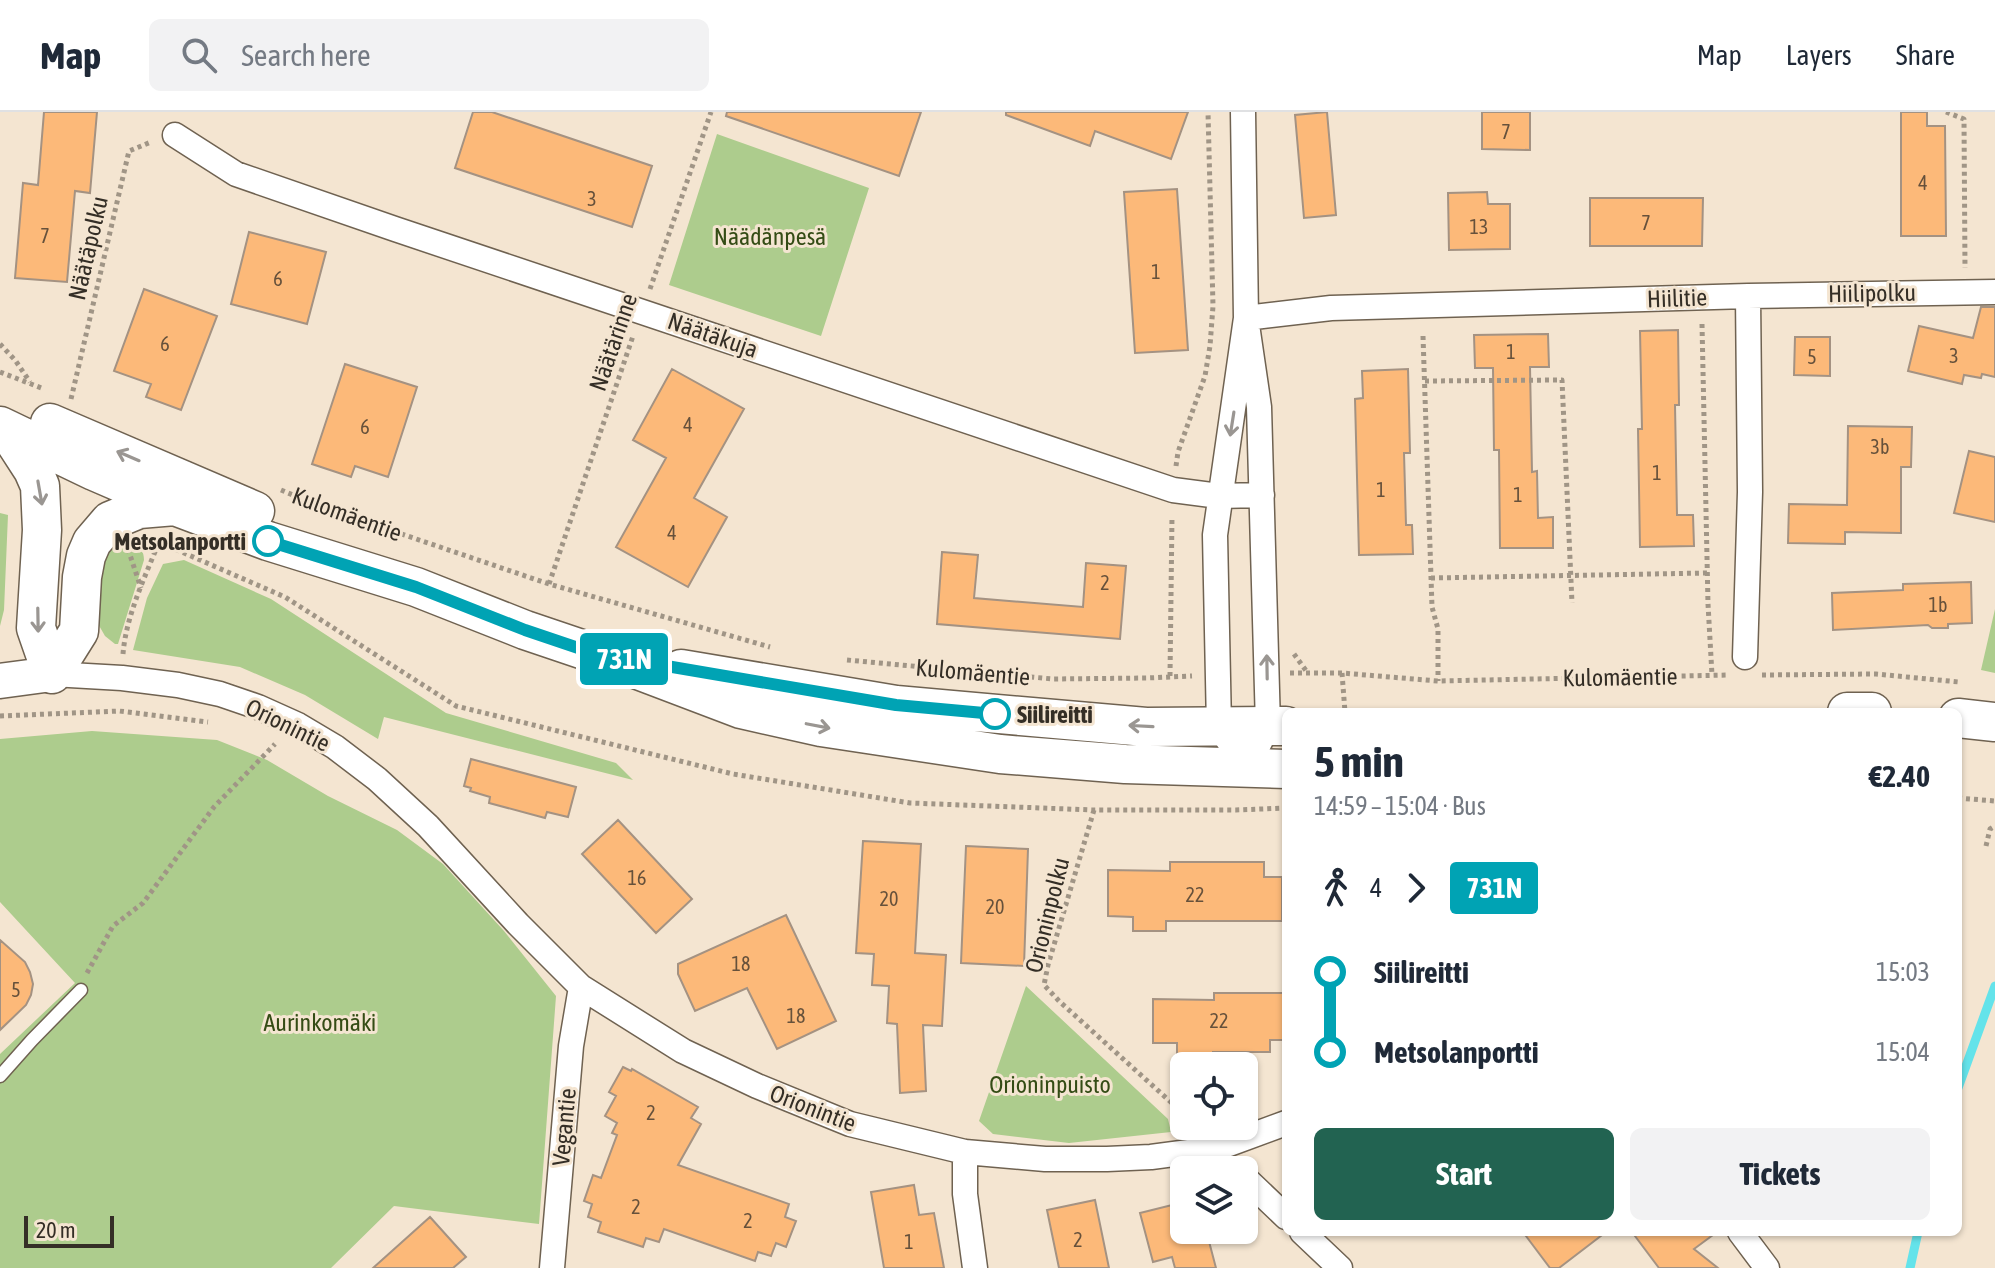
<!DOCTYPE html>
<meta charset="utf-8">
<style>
:root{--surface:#fff;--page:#f2f2f3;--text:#1f2937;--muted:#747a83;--line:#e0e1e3;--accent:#226351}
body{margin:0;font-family:"Asap Condensed",sans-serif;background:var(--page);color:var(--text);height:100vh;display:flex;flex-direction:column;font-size:30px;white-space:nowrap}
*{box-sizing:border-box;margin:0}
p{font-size:26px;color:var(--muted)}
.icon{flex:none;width:44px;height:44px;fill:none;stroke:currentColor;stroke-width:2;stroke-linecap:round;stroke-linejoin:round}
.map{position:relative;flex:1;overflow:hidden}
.drawer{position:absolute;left:1282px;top:596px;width:680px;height:528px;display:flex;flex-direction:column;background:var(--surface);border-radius:12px;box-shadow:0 2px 6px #0004}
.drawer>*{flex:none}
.badge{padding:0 16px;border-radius:6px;font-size:28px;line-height:52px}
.controls{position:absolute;left:1170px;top:940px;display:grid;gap:16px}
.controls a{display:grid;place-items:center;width:88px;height:88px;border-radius:12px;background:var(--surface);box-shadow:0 2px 6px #0004;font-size:40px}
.scale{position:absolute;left:24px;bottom:20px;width:90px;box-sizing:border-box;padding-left:8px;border:4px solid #342e26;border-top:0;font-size:22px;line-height:28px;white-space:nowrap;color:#342e26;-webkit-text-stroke:6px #f4e5d1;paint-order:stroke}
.map>.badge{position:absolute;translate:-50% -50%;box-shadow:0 0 0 4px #fff}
.legs{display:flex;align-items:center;gap:12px;height:88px;padding:0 32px;font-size:26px}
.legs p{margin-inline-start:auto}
.head{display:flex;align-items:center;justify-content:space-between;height:136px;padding:0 32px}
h1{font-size:44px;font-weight:700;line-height:60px}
.primary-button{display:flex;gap:16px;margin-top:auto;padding:16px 32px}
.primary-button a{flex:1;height:92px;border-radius:12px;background:var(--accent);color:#fff;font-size:32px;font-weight:700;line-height:92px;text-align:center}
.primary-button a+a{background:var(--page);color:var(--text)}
ul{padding:0 32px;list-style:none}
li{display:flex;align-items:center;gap:28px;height:80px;font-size:30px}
li i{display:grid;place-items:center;width:12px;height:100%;margin:0 10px;background:currentColor}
li i::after{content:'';width:20px;height:20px;margin:-10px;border:6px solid;border-radius:50%;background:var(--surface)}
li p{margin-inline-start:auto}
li:first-child i{background:linear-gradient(#0000 50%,currentColor 0)}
li:last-child i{background:linear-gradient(currentColor 50%,#0000 0)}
header{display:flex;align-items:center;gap:48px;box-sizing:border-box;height:112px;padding:0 40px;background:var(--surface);border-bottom:2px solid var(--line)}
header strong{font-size:38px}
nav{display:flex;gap:44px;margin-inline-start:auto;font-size:28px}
.search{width:560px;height:72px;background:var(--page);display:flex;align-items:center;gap:20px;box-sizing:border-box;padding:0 28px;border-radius:12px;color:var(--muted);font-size:30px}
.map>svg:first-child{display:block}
.green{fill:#adcc8d}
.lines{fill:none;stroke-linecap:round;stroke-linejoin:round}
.stream{stroke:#64e3ea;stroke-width:9}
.building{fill:#fcb979;stroke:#a49282;stroke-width:2}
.lane-casing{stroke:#6f6251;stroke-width:15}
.street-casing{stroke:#6f6251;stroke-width:27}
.secondary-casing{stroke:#6f6251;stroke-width:37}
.primary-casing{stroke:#6f6251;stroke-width:41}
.path{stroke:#a09586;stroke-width:5;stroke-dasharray:4 4;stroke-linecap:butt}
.lane{stroke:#fff;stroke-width:12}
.street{stroke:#fff;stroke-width:24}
.secondary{stroke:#fff;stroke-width:34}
.primary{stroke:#fff;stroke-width:38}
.oneway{stroke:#9a9692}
.line-1-casing{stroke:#fff;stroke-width:18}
.line-1{stroke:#00a3b4;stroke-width:12}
.stop-1-dot{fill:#fff;stroke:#00a3b4;stroke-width:4}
.labels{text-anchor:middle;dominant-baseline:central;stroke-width:6;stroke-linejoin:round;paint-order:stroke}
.number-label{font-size:20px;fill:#66513b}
.park-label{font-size:24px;fill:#344c15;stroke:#f4e5d1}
.street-label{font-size:24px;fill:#342e26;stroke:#f4e5d1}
.stop-label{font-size:24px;font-weight:bold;fill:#342e26;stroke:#f4e5d1;text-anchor:end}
</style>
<header>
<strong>Map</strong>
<div class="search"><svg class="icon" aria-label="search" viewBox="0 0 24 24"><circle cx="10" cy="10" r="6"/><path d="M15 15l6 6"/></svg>Search here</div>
<nav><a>Map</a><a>Layers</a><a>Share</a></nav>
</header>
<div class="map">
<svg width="1995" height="1156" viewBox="0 0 1995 1156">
<rect width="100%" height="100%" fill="#f4e5d1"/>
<path class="green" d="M717 22 869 76 821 224 669 173Z
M0 401 8 403 4 498 0 514Z
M115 425C129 430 144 431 144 448L118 532H115L105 524 97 510 98 443Z
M184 448 271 487 446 601 616 651 633 668 384 605 378 627 305 583 240 555 133 538 147 486 163 452Z
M1995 497V561L1981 558Z
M92 619 217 628 267 648 328 684 397 718 443 752 504 819 556 884 539 1112 394 1094 331 1156H0V942L75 871 0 790V627Z
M1026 874 1168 1007 1171 1020 1069 1031 993 1022 979 1009Z"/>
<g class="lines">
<path class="stream" d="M1958 976 1995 874
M1910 1156 1918 1120"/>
</g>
<path class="building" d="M44 0H97L90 81 75 79 67 170 15 166 23 71 38 73Z
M473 0H492L652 54 632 115 455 56Z
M727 0H921L899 64 726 4Z
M1006 0H1188L1171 47 1095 19 1090 34 1006 3Z
M1327 0 1336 103 1304 106 1295 3Z
M1482 0H1530V38L1482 37Z
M1901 0H1927V14H1945L1946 124H1901Z
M1177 77 1188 238 1135 241 1124 80Z
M1487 80 1488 92H1510V137L1449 138 1448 81Z
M1590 86H1703L1702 134H1590Z
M249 120 326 140 307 212 231 192Z
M144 177 217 204 181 298 146 285 151 272 114 259Z
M1981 195H1995V265L1982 262 1981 266 1964 263 1962 272 1908 259 1919 214 1973 226Z
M1678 218 1679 293H1675L1677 403H1693L1694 434 1640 435 1638 317H1642L1640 219Z
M1548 222 1549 255H1530L1532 360 1537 359 1538 406 1553 405V436H1500L1499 338H1494L1493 256H1475L1474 223Z
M1795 225H1830V264L1794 263Z
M345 252 417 275 388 365 355 354 351 365 312 352Z
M672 257 744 297 694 386 727 405 688 475 616 435 666 346 633 328Z
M1408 257 1410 341H1404L1406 413H1412L1413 442 1359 443 1355 287 1363 286 1362 259Z
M1848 314 1912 315 1911 355H1901V421L1845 420V432L1788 431 1789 392 1847 393Z
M1969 339 1995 345V410L1954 401Z
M942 440 978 443 974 486 1083 495 1086 451 1126 454 1120 527 937 512Z
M1971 470 1972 511 1948 512V516H1932L1928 513 1833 518 1832 481 1903 478V472Z
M471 647 576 675 568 705 547 700 545 706 489 691 490 685 470 679 471 676 464 674Z
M618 708 692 787 656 821 582 742Z
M863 729 921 732 915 841 946 843 942 914 923 913 926 979 900 981 897 912 887 911 889 874 872 873 874 842 856 841Z
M966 734 1028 737 1024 854 961 851Z
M1170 750H1264V765H1282V809H1166V819H1133V805L1108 804V758L1170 759Z
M786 803 836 909 777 937 747 876 695 899 678 862V852Z
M0 828 25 850 30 860 33 872 31 883 26 893 0 918Z
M1214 881H1286V928H1270V940H1213V946L1177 945V931H1153V887L1214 888Z
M623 955 631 959 632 957 698 995 691 1006 701 1012 678 1053 789 1092 785 1105 796 1109 786 1135 776 1131 771 1144 758 1140 755 1149 664 1117 659 1130 646 1126 643 1135 598 1120 601 1110 588 1105 592 1092 584 1089 593 1063 601 1066 617 1023 612 1021 617 1011 605 1004 616 984 609 980Z
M914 1073 919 1103 934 1101 944 1156H884L871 1080Z
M1095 1088 1109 1156H1059L1047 1098Z
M1184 1090V1118H1206L1216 1156H1175L1172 1145 1153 1150 1140 1101Z
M430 1105 466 1145 453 1156H373Z
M1523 1120H1606L1559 1156H1550Z
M1632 1120H1717L1694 1137 1718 1156H1659Z"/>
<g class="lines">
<g class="lane-casing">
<path id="lane" d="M0 964 32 928 81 878"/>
</g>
<g class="street-casing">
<path id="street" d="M1243 0 1246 206 1215 423 1219 615 1247 656 1268 614 1259 295 1246 206
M175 23 236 62 395 117 1173 378 1219 384 1262 383
M1748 184 1995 180
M1246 206 1331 196 1748 184 1750 380 1745 545
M52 562 122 566 178 573 220 582 258 595 298 613 335 635 377 667 428 714 518 812 581 875 683 939 757 974 850 1012 965 1040 1045 1047H1107L1151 1045 1204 1038 1229 1032 1286 1011
M965 1040V1082L975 1156
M1244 1065 1286 1105
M1302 1120 1340 1156
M1740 1120 1767 1156
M552 1156 571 934 581 875"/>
</g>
<g class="secondary-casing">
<path id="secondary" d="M0 569 52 562"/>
</g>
<g class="primary-casing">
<path id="primary" d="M50 311 255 399
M0 314 94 359 175 394 268 429 416 475 525 518 596 542 741 597 821 615 1000 642 1125 652 1286 657
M7 318 33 358 40 374 42 418 36 516 52 562
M681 557 896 593 1146 615 1286 614
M52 562 79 519 82 465 86 444 92 430 110 409 139 397 175 394
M1847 600H1872
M1958 606 1995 610"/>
</g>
<path class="path" d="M1946 0 1964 7 1965 156
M650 177 711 0
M1702 212 1708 492 1712 563
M1423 224 1432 495 1438 517V569
M0 232 15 248 30 270
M0 260 44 277
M1425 269 1562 268 1572 491
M71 287 129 39 151 30
M1176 354 1178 340 1205 264 1210 234 1213 194 1208 0
M281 378 319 394 549 472 770 535
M161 431 285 485 456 594 733 662 910 691 1094 698H1236L1286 696
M128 437 141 476
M1431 466 1707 461
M549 472 633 224
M123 542C126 504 145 465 159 430
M1294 542 1307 560
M847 548 1053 567 1147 566 1192 564
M1290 561H1342L1438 569 1728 563
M1342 561 1345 600
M1762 563 1876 562 1959 570
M1170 564 1172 404
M0 604 119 599 208 610
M1958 686 1995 689
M1094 698 1048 853 1044 873 1059 889 1184 1002
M1986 734 1990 717 1995 714
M87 861 113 814 143 791 214 695 275 632"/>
<use href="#lane" class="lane"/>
<use href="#street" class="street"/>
<use href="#secondary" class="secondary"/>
<use href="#primary" class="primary"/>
</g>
<defs><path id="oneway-shaft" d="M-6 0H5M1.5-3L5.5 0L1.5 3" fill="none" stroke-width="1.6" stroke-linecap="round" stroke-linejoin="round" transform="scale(2)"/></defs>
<g class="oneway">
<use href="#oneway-shaft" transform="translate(1232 312) rotate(99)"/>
<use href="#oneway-shaft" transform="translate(128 344) rotate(-157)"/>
<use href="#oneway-shaft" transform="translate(40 381) rotate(80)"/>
<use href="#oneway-shaft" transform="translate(38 508) rotate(89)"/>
<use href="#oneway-shaft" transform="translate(1267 555) rotate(-91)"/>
<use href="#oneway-shaft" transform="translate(818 614) rotate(11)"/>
<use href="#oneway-shaft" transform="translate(1141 614) rotate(-177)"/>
</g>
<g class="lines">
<g class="line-1-casing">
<path id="line-1" d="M268 429 416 475 525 518 596 542 896 593 995 602"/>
</g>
<use href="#line-1" class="line-1"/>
</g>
<g class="stop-1-dot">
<circle cx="268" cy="429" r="14"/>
<circle cx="995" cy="602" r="14"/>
</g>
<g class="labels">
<g class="number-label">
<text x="1506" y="19">7</text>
<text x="1923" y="70">4</text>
<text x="592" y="86">3</text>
<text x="1646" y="110">7</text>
<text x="1479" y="114">13</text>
<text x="45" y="123">7</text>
<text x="1156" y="159">1</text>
<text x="278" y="166">6</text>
<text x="165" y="231">6</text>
<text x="1511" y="239">1</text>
<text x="1954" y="243">3</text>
<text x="1812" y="244">5</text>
<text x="688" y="312">4</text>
<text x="365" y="314">6</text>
<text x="1880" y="334">3b</text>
<text x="1657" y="360">1</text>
<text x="1381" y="377">1</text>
<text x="1518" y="382">1</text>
<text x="672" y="420">4</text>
<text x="1105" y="470">2</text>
<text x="1938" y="492">1b</text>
<text x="637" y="765">16</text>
<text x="1195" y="782">22</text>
<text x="889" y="786">20</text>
<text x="995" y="794">20</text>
<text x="741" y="851">18</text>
<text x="16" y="877">5</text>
<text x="796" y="903">18</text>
<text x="1219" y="908">22</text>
<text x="651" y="1000">2</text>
<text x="636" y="1094">2</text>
<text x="748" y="1108">2</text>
<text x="1078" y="1127">2</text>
<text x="909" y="1129">1</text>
</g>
<g class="park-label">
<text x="770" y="124">Näädänpesä</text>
<text x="320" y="910">Aurinkomäki</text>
<text x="1050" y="972">Orioninpuisto</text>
</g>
<g class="street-label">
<text transform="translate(88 136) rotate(-77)">Näätäpolku</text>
<text transform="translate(1872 181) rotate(-1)">Hiilipolku</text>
<text transform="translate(1677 186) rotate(-2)">Hiilitie</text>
<text transform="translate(713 223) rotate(19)">Näätäkuja</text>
<text transform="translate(613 230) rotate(-71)">Näätärinne</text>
<text transform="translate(347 402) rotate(20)">Kulomäentie</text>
<text transform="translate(973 560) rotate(5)">Kulomäentie</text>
<text transform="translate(1620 565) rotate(-1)">Kulomäentie</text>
<text transform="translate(288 613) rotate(26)">Orionintie</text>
<text transform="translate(1047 803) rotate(-76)">Orioninpolku</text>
<text transform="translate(813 996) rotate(21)">Orionintie</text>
<text transform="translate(564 1015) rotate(-85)">Vegantie</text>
</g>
<g class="stop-label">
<text x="246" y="429">Metsolanportti</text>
<text x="1017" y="602" text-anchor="start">Siilireitti</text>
</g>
</g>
</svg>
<div class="controls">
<a><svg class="icon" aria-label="locate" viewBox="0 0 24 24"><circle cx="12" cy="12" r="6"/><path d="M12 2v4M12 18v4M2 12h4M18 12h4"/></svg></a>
<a><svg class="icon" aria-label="layers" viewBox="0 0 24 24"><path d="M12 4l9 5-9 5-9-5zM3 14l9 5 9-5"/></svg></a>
</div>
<div class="scale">20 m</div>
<b class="badge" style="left:624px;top:547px;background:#00a3b4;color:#fff">731N</b>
<section class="drawer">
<div class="head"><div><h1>5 min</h1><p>14:59 – 15:04 · Bus</p></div><b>€2.40</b></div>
<div class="legs"><svg class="icon" aria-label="walk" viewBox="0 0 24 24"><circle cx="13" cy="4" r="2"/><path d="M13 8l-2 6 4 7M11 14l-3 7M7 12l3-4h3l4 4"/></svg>4<svg class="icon" aria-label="forward" viewBox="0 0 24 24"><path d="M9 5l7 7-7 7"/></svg><b class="badge" style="background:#00a3b4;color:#fff">731N</b></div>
<ul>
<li><i style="color:#00a3b4"></i><b>Siilireitti</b><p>15:03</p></li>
<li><i style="color:#00a3b4"></i><b>Metsolanportti</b><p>15:04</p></li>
</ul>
<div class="primary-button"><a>Start</a><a>Tickets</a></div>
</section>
</div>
